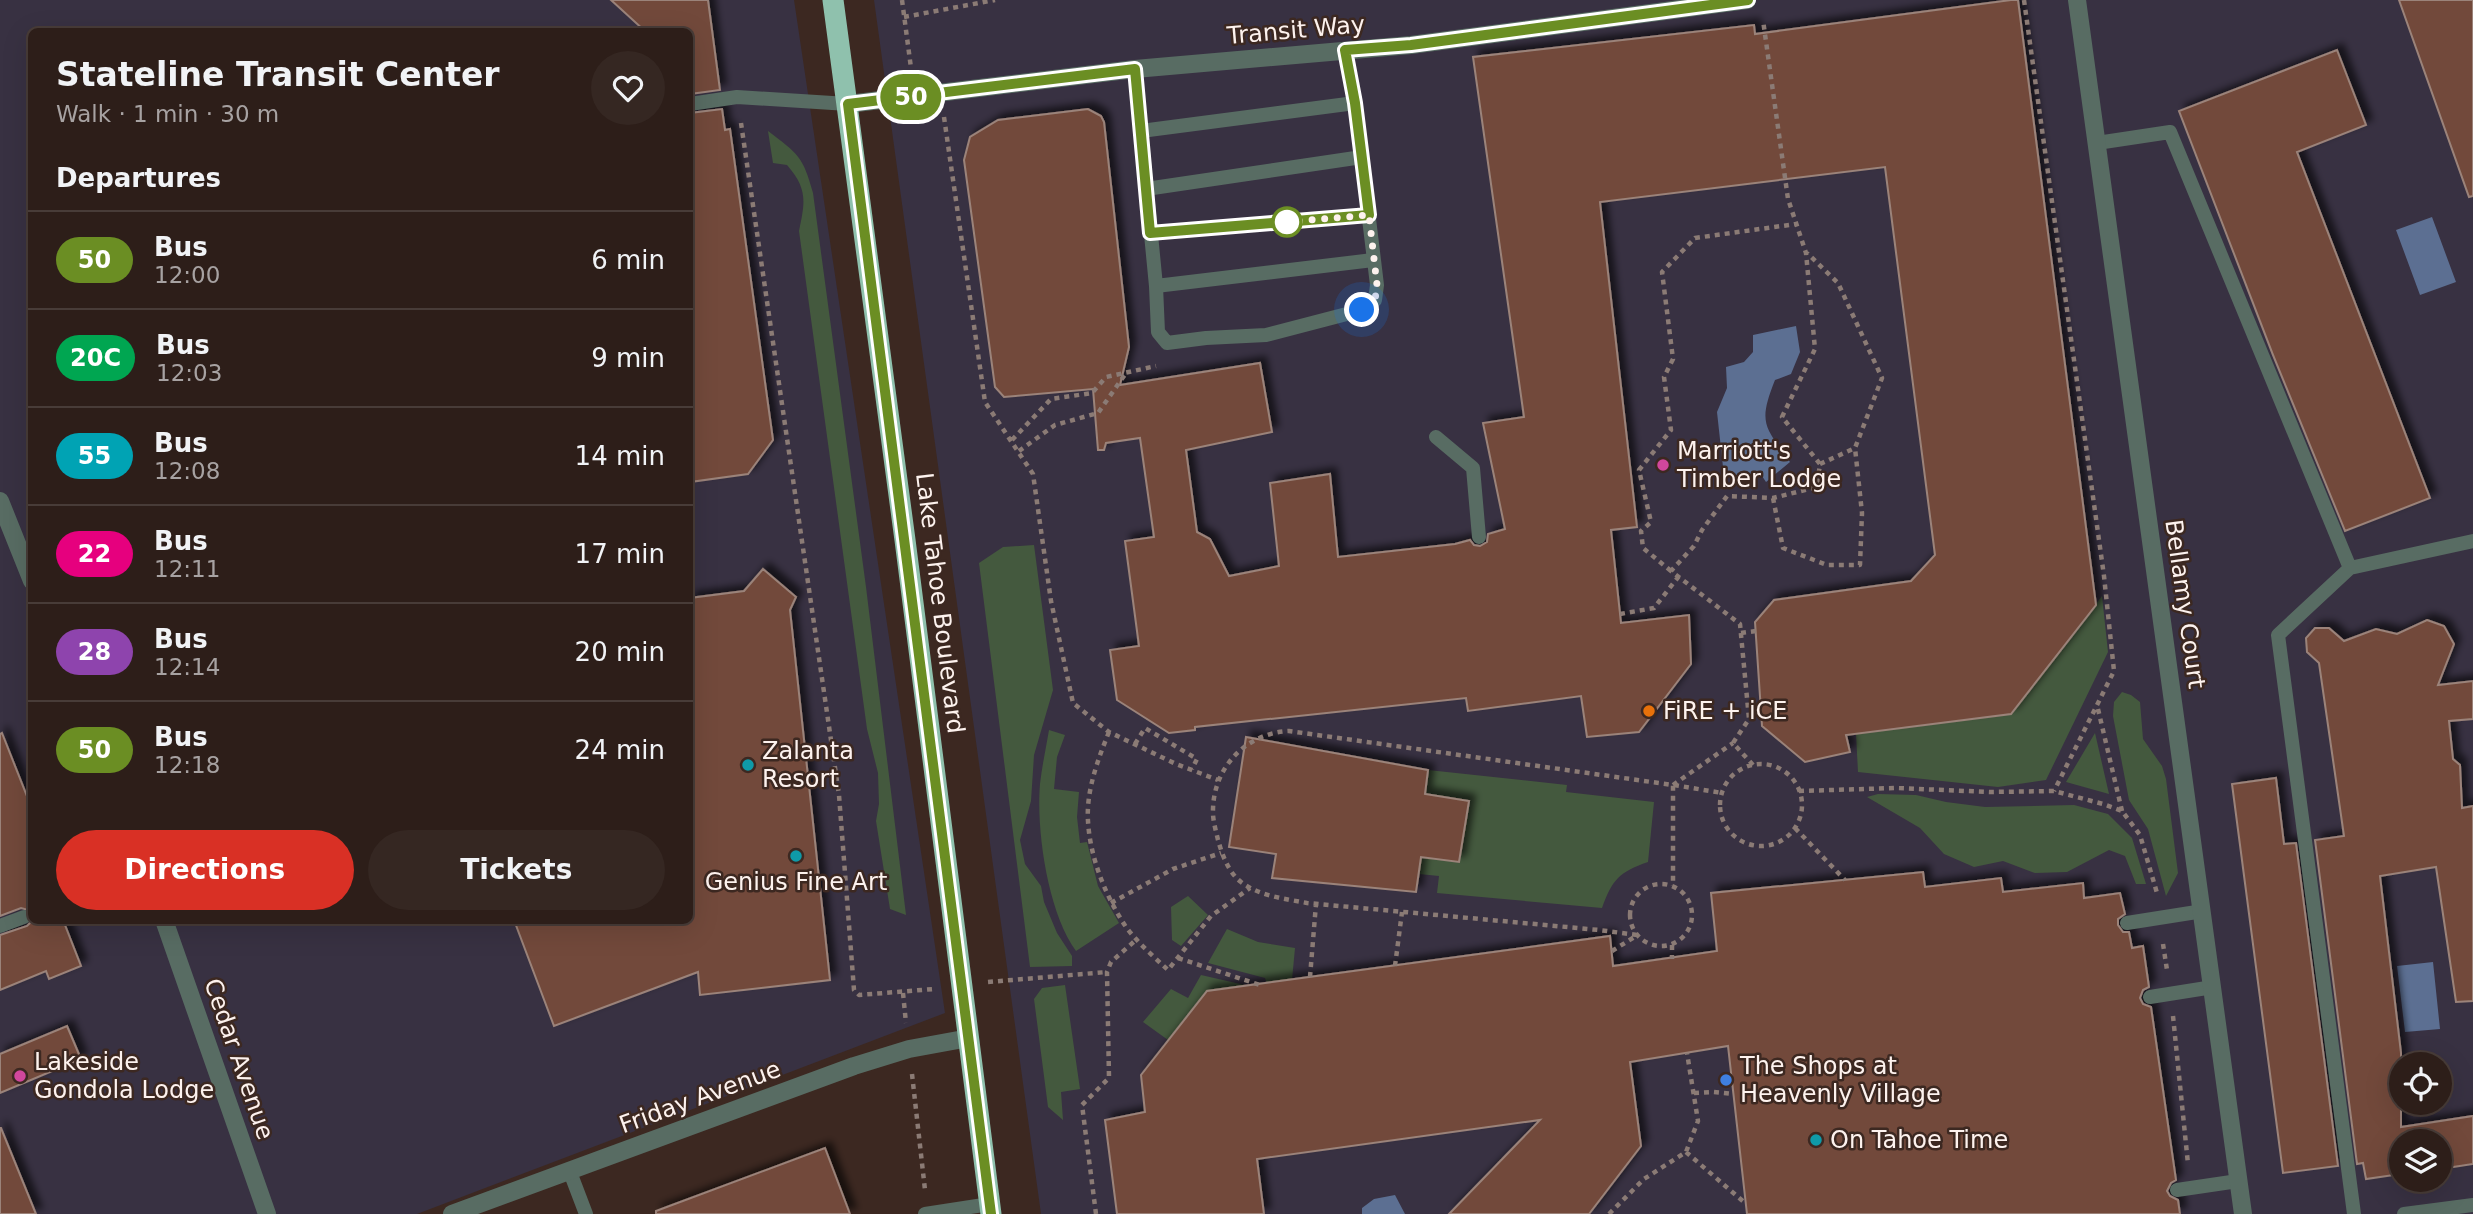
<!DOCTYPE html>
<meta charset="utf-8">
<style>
:root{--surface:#2d1e19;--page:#352722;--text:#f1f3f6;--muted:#a7a2a2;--line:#483c38;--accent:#d93025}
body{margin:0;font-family:"DejaVu Sans",sans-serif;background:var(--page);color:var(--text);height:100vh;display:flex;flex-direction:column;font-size:26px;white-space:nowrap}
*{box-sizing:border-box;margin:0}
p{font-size:23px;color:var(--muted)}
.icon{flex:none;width:38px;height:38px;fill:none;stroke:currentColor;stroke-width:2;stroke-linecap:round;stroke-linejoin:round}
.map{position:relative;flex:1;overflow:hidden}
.panel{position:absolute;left:28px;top:28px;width:665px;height:896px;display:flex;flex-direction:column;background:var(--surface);border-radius:10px;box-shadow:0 7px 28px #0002,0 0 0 2px var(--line)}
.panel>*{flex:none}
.badge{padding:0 14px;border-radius:23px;font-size:24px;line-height:46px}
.controls{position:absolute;left:2389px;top:1052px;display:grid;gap:14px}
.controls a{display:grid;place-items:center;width:63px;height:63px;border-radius:50%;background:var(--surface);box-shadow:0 7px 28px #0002,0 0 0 2px var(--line);font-size:35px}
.you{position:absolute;width:35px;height:35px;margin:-18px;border:5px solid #fff;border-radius:50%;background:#1a73e8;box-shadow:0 0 0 10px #1a73e833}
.map>.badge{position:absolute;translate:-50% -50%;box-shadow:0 0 0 4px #fff}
h2{padding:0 28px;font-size:26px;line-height:63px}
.round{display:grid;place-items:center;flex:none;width:74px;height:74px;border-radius:37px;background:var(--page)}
.overview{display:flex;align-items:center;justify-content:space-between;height:119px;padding:0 28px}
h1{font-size:33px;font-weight:800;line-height:52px}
.primary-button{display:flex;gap:14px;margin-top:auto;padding:14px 28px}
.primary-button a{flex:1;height:80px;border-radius:42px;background:var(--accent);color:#fff;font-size:28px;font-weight:800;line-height:80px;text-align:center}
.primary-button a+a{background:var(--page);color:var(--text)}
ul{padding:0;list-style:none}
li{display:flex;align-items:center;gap:21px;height:98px;padding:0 28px;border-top:2px solid var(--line)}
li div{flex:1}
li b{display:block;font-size:26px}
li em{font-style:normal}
li .badge{min-width:77px;font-weight:700;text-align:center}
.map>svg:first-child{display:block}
.commercial{fill:#383142;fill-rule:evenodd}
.green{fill:#44593e}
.water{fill:#5c6f92}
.building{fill:#724a3b;stroke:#9b837a;stroke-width:2;filter:url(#shadow)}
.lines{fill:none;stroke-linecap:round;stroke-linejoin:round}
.path{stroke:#8b7b75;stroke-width:4.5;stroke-dasharray:5 5;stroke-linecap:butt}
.lane{stroke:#586c63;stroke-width:14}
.street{stroke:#586c63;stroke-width:18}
.highway{stroke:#8fc1ad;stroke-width:21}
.line-casing{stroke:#fff;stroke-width:16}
.line{stroke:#6b8e23;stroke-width:10}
.walk{stroke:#fdf2ee;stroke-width:7;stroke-dasharray:0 12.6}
.stop-dot{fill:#fff;stroke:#6b8e23;stroke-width:3.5}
.hotel-dot{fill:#d1479c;stroke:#3c2821;stroke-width:2.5}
.food-dot{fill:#e8710a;stroke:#3c2821;stroke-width:2.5}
.culture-dot{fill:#0f9aa8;stroke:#3c2821;stroke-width:2.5}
.shop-dot{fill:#3f7fe0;stroke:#3c2821;stroke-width:2.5}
.labels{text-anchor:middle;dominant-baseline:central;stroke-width:5;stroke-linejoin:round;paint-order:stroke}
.street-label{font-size:24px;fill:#fdf2ee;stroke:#3c2821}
.poi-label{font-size:24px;fill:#fdf2ee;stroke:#3c2821;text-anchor:start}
</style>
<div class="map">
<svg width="2473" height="1214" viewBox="0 0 2473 1214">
<defs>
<filter id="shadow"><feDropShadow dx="6" dy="-6" stdDeviation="3.5" flood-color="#0009"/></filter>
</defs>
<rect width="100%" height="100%" fill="#3c2821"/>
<path class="commercial" d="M0 0H794L945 1013 417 1214H0ZM32 32H690V920H32Z
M874 0H2473V1214H1041ZM2401 1064H2440V1102H2401ZM2401 1141H2440V1180H2401Z"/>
<path class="green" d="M768 131C798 154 803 156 813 193L866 587 906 915 890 909 876 821 879 804 878 773 867 729 799 231C805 202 808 189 787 165L773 163Z
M1034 545 1053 690 1034 755 1031 801 1020 840 1025 864 1041 886 1044 902 1057 933 1072 956V966L1030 967 979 563 1003 547Z
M2102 596 2108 652 2046 780 1998 787 1858 772 1856 734 2011 714Z
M2122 692 2131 695 2140 702 2143 739 2162 766 2166 779 2178 873 2166 896 2148 829 2129 800 2113 716 2114 702Z
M1049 730 1065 735 1057 757 1054 789 1079 792 1077 817 1080 843 1087 842 1098 886 1119 923 1076 951C1048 913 1036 831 1040 784 1042 766 1046 748 1049 730Z
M2095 733 2109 794 2066 782Z
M1428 770 1567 785 1566 792 1654 802 1648 862C1619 872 1612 880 1602 908L1437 893 1439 876 1419 874 1420 856 1459 862 1469 801 1425 794Z
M1878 794 1916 795 1946 802 1985 807 2074 805 2108 814 2132 838 2146 884H2136L2125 856 2109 850 2067 872 2035 873 2003 861 1974 867 1944 854 1920 828 1867 797Z
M1188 896 1208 915 1181 946 1172 940 1171 907Z
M1227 929 1258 942 1295 948 1292 980 1267 984 1265 978 1208 963Z
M1201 975 1249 986 1168 1040 1143 1022 1171 989 1188 998Z
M1065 985 1080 1089 1061 1092 1063 1120 1048 1107 1034 999 1042 988Z"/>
<path class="water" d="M2432 217 2456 282 2420 295 2396 230Z
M1796 326 1800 352 1791 374 1775 380C1758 423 1764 426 1790 462L1766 482 1760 473 1724 476 1717 412 1727 388 1726 367 1744 362 1753 352V335Z
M2433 962 2440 1029 2405 1032 2397 966Z
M1395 1195 1405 1214H1362V1208L1374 1199Z"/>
<path class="building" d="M611 0H708L720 90 690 94V32H646Z
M2011 0H2018L2096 605 2011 714 1846 735 1850 752 1805 762 1762 726 1755 622 1774 600 1911 581 1935 555 1885 167 1600 202 1637 527 1611 530 1621 623 1689 615 1691 664 1639 732 1587 737 1581 696 1468 711 1466 698 1195 727V730L1169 733 1117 700 1110 650 1139 646 1125 541 1154 537 1140 438 1106 443 1104 450H1098L1093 389 1004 397 995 387 964 160 970 137 998 120 1088 109 1101 116 1104 122 1129 347 1120 385 1260 363 1272 432 1186 450 1197 532 1210 539 1229 576 1279 566 1270 483 1330 474 1338 557 1455 544 1470 540 1474 545 1480 546 1487 542 1488 534 1505 529 1483 423 1524 417 1473 57 1754 25 1755 34Z
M2399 0H2473V196L2469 197Z
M2337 50 2366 125 2297 152 2430 498 2345 531 2273 355 2179 111Z
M722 109 725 130 730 129 773 440 748 474 690 482V113Z
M763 569 796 597 790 610 830 980 700 995 698 972 554 1026 514 920H690V598L744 591Z
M2427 620 2444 626 2454 644 2438 685 2473 681V719L2449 721 2453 759 2460 765 2462 808 2473 806V1001L2456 1002 2436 867 2380 876 2401 1053V1127L2473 1116V1164L2440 1169V1141H2401V1174L2366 1179 2363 1163 2357 1164 2315 840 2344 836 2319 663 2307 652 2306 638 2315 628H2329L2344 641 2376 629 2397 634Z
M2 733 32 809V911L21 908 0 916V734Z
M1246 737 1428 770 1425 794 1469 801 1459 862 1421 857 1416 892 1272 878 1276 854 1229 847Z
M2276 778 2284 844 2296 843 2338 1166 2283 1173 2232 784Z
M1923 872 1925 887 2001 878 2003 892 2083 883 2084 898 2120 893 2125 914 2118 919V925L2123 932H2129L2132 948 2143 946 2149 987 2143 990 2140 998 2143 1004 2151 1007 2176 1180 2171 1183 2167 1191 2170 1196 2178 1200 2180 1214H1747L1728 1046 1630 1062 1641 1146 1589 1214H1449L1540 1120 1257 1159 1264 1214H1117L1105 1120 1145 1112 1141 1075 1207 991 1610 936 1613 966 1717 951 1711 893Z
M33 920H63L81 966 49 979 46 971 0 990V935L27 926Z
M67 1026 81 1059 0 1093V1054Z
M0 1128H1L36 1214H0Z
M825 1148 850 1214H656V1211Z"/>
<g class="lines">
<path class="path" d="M902 0 911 68
M2024 0 2104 576 2114 671 2054 791
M904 17 995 0
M944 117 985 402 1033 474 1051 601 1073 703 1109 732 1176 764 1218 780
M741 123 839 795 854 990 859 995 934 989
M1012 440 1051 399 1092 393 1106 377 1156 366
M1019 451 1055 425 1098 413 1126 373
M1820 464 1855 448
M1773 498 1783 548 1827 565H1860L1862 513 1855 448 1882 378 1838 283 1807 253
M1671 571 1643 548 1641 531 1651 522 1639 470 1671 430 1664 377 1673 359 1662 272 1695 238 1796 224
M1620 614 1654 608 1679 576
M1741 633 1756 631
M2098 709 2122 811
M1109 732C1098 759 1086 791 1088 821 1090 858 1106 897 1126 927 1138 943 1154 957 1168 970L1211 916 1250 888
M1135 744 1145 728 1197 759 1192 769
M1720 805a41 41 0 1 1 82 0a41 41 0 1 1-82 0Z
M1753 765 1733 743 1749 719 1740 624 1671 571 1694 546 1702 530 1727 496 1773 498 1817 487 1820 464 1782 417 1815 349 1806 253 1788 199 1763 20
M1673 785 1733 743
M1674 785 1722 793
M1799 791 1896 788 1990 792 2054 791 2103 804 2122 811 2140 835 2157 893
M1795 828 1845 880
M1630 915a31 31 0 1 1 62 0a31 31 0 1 1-62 0Z
M1111 903 1173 869 1221 853
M1637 935 1599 930 1307 903C1286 899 1259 896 1241 882 1228 872 1222 854 1218 840 1216 831 1213 821 1213 813 1212 769 1245 733 1289 731L1673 785V886
M2163 944 2167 970
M1672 945V959
M1612 951 1636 936
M1178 958 1260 985
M1395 966 1402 912
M1310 977 1316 904
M988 982 1107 972
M903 993 906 1023
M2173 1016 2188 1164
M912 1074 925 1190
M1694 1093 1713 1092 1733 1094
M1686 1152 1745 1203
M1096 1214 1082 1105 1109 1078 1107 972 1111 962 1137 939
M1609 1214 1644 1179 1686 1152 1698 1121 1687 1053"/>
<path class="lane" d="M1135 69 1156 286 1158 332 1167 343 1206 338 1266 335 1362 310 1375 300 1377 285 1355 103 1345 50
M690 104 737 97 848 104
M1141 131 1355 103
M2097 143 2170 132 2350 568 2278 635 2354 1214
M1146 189 1362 157
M1150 233 1369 215
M1156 286 1373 260
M1436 437 1473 468 1479 537
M2350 568 2473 541
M2127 923 2203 911
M0 926 24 917
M2150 997 2213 987
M570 1172 586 1214
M2177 1190 2238 1181
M925 1214 990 1204
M2404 1214 2473 1205"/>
<path class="street" d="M2077 0 2243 1214
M848 104 1135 69 1411 45 1747 0
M0 501 32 581
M164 920 267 1214
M452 1214 854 1066 909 1049 969 1038"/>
<path class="highway" d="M833 0 905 540 991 1214"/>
</g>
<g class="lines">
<g class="line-casing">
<path id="line" d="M991 1214 848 104 1135 69 1150 233 1369 215 1355 103 1345 50 1411 45 1748 0"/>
</g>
<use href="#line" class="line"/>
<path class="walk" d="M1287 222 1369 215 1377 285 1375 300 1362 310"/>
</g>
<circle class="stop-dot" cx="1287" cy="222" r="14"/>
<g class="hotel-dot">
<circle cx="1663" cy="465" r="7"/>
<circle cx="20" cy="1076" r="7"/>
</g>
<circle class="food-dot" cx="1649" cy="711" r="7"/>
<g class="culture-dot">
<circle cx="748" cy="765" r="7"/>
<circle cx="796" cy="856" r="7"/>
<circle cx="1816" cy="1140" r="7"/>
</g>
<circle class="shop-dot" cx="1726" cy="1080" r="7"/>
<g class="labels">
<g class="street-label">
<text transform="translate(1296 30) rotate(-5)">Transit Way</text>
<text transform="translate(940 603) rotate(83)">Lake Tahoe Boulevard</text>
<text transform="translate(2185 604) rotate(82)">Bellamy Court</text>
<text transform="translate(239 1059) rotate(71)">Cedar Avenue</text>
<text transform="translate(700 1097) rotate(-20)">Friday Avenue</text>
</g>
<g class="poi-label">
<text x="1677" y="451">Marriott's<tspan x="1677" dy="28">Timber Lodge</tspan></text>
<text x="1663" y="711">FiRE + iCE</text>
<text x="762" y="751">Zalanta<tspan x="762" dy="28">Resort</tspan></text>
<text x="796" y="882" text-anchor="middle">Genius Fine Art</text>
<text x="34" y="1062">Lakeside<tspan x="34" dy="28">Gondola Lodge</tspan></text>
<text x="1740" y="1066">The Shops at<tspan x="1740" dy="28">Heavenly Village</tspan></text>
<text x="1830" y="1140">On Tahoe Time</text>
</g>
</g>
</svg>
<div class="controls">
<a><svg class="icon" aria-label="locate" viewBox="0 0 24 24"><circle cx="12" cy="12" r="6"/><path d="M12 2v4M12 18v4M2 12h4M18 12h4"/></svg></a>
<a><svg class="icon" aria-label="layers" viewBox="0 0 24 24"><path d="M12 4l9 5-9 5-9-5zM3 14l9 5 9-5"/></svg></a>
</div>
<div class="you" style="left:1362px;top:310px"></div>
<b class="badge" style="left:911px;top:97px;background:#6b8e23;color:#fff">50</b>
<section class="panel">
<div class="overview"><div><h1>Stateline Transit Center</h1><p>Walk · 1 min · 30 m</p></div><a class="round"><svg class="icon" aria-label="heart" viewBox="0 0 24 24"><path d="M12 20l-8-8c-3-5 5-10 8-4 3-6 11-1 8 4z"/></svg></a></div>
<h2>Departures</h2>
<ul>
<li><span class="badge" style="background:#6b8e23;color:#fff">50</span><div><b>Bus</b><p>12:00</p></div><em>6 min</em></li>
<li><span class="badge" style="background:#00a651;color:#fff">20C</span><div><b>Bus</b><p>12:03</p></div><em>9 min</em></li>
<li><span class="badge" style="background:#00a3b4;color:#fff">55</span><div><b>Bus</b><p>12:08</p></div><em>14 min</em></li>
<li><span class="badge" style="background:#e6007e;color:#fff">22</span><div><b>Bus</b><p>12:11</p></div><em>17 min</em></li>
<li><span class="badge" style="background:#8e44ad;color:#fff">28</span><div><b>Bus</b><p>12:14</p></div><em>20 min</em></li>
<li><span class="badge" style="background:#6b8e23;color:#fff">50</span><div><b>Bus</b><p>12:18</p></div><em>24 min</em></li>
</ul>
<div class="primary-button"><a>Directions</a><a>Tickets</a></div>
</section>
</div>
